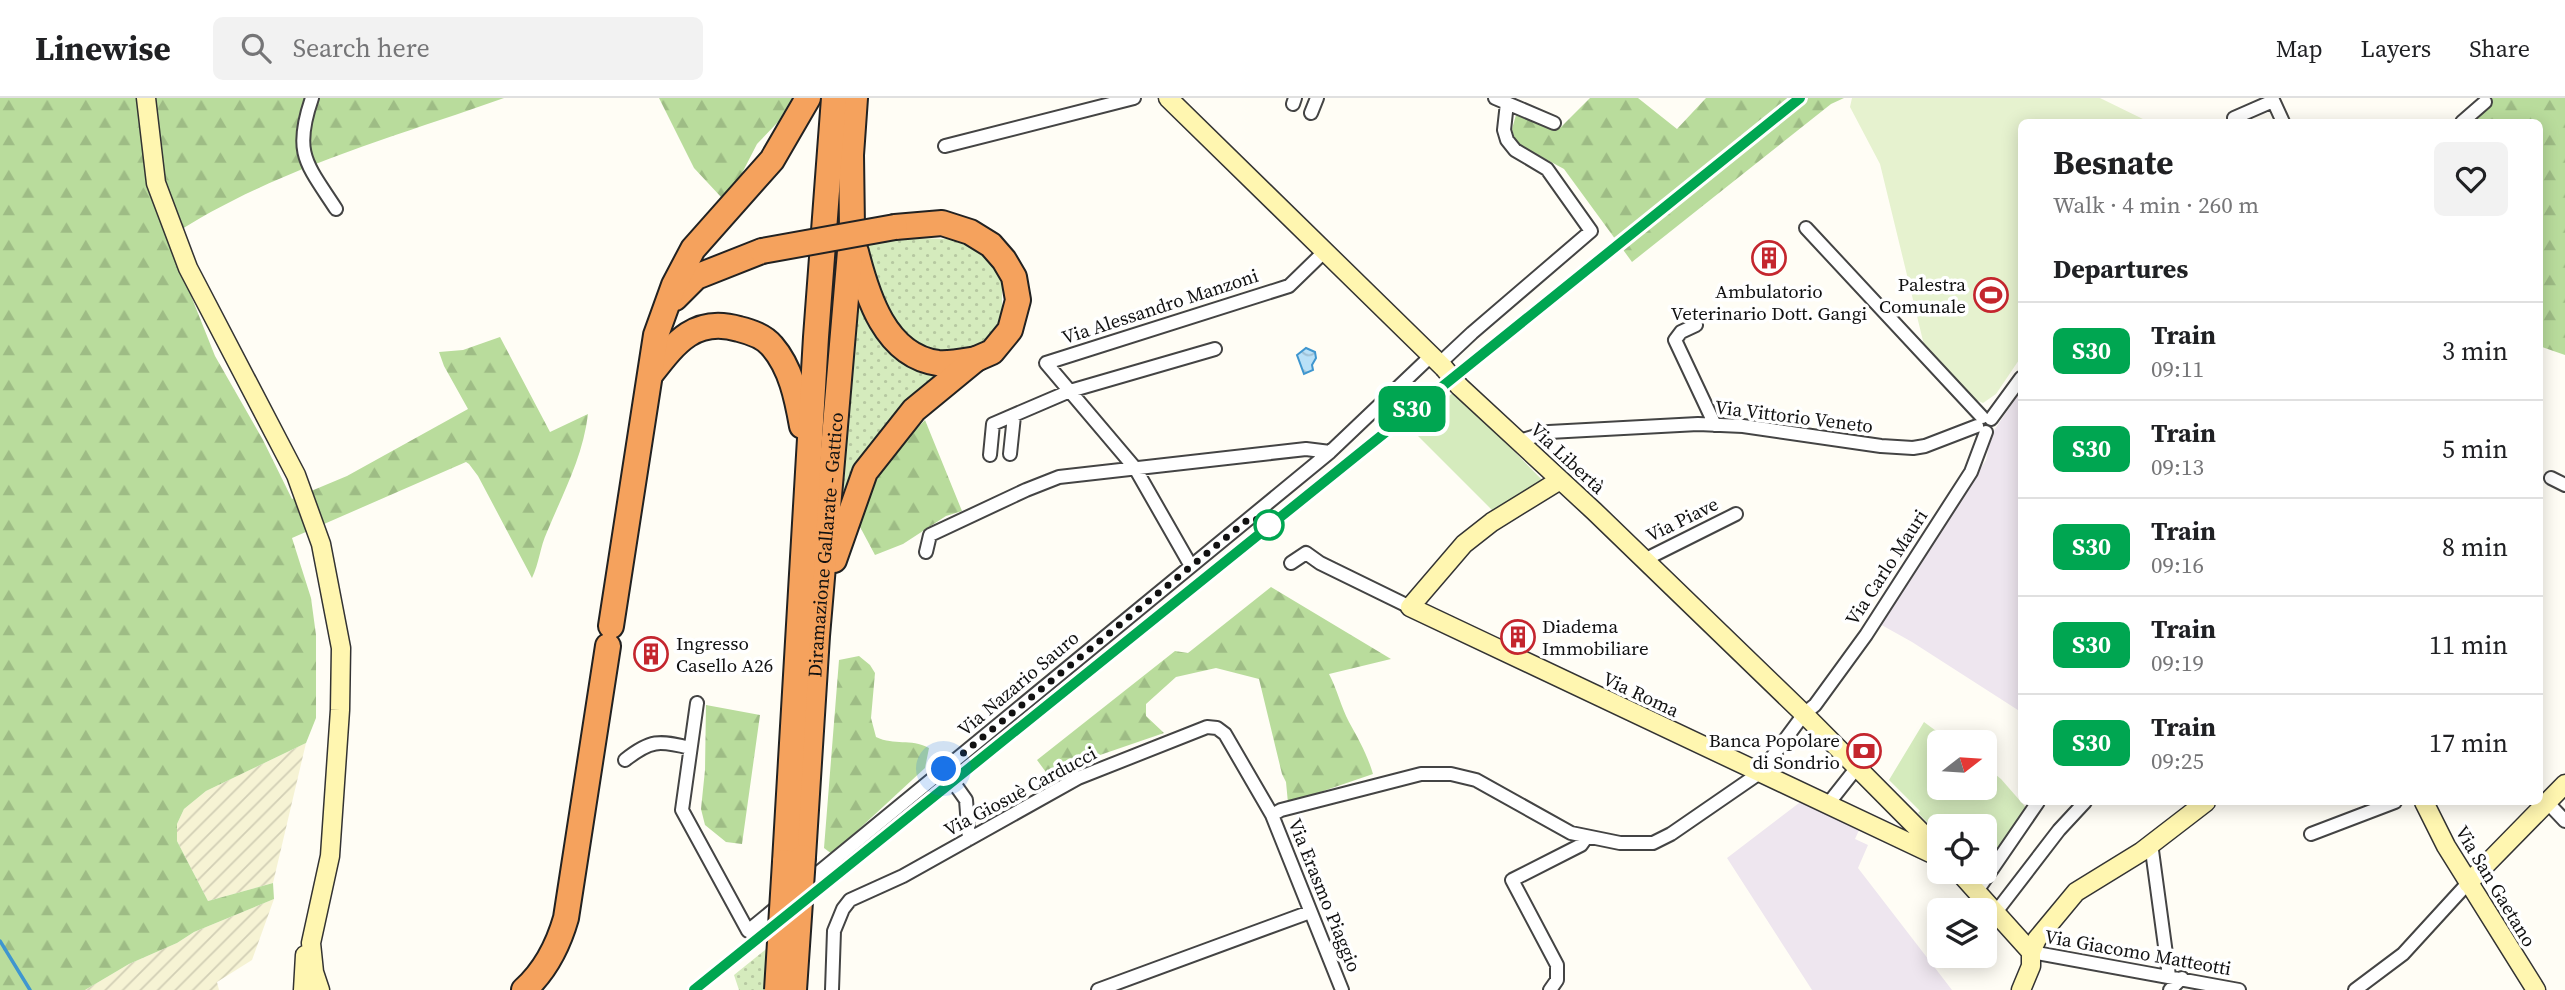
<!DOCTYPE html>
<meta charset="utf-8">
<style>
:root{--surface:#fff;--page:#f2f2f2;--text:#202124;--muted:#757577;--line:#e0e0e0}
body{margin:0;font-family:"Source Serif 4",serif;background:var(--page);color:var(--text);height:100vh;display:flex;flex-direction:column;font-size:26px;white-space:nowrap}
*{box-sizing:border-box;margin:0}
p{font-size:23px;color:var(--muted)}
.icon{flex:none;width:38px;height:38px;fill:none;stroke:currentColor;stroke-width:2;stroke-linecap:round;stroke-linejoin:round}
.map{position:relative;flex:1;overflow:hidden}
.side{position:absolute;left:2018px;top:21px;width:525px;height:686px;display:flex;flex-direction:column;background:var(--surface);border-radius:10px;box-shadow:0 4px 18px #0003}
.side>*{flex:none}
.badge{padding:0 14px;border-radius:10px;font-size:24px;line-height:46px}
.needle{width:46px;rotate:73deg}
.fabs{position:absolute;left:1927px;top:632px;display:grid;gap:14px}
.fabs a{display:grid;place-items:center;width:70px;height:70px;border-radius:10px;background:var(--surface);box-shadow:0 4px 18px #0003;font-size:35px}
.you{position:absolute;width:35px;height:35px;margin:-18px;border:5px solid #fff;border-radius:50%;background:#1a73e8;box-shadow:0 0 0 10px #1a73e833}
.map>.badge{position:absolute;translate:-50% -50%;box-shadow:0 0 0 4px #fff}
h2{padding:0 35px;font-size:26px;line-height:63px}
.round{display:grid;place-items:center;flex:none;width:74px;height:74px;border-radius:10px;background:var(--page)}
.headline{display:flex;align-items:center;justify-content:space-between;height:119px;padding:0 35px}
h1{font-size:33px;font-weight:700;line-height:52px}
ul{padding:0;list-style:none}
li{display:flex;align-items:center;gap:21px;height:98px;padding:0 35px;border-top:2px solid var(--line)}
li div{flex:1}
li b{display:block;font-size:26px}
li em{font-style:normal}
li .badge{min-width:77px;font-weight:700;text-align:center}
header{display:flex;align-items:center;gap:42px;box-sizing:border-box;height:98px;padding:0 35px;background:var(--surface);border-bottom:2px solid var(--line)}
header strong{font-size:33px}
nav{display:flex;gap:38px;margin-inline-start:auto;font-size:24px}
.search{width:490px;height:63px;background:var(--page);display:flex;align-items:center;gap:18px;box-sizing:border-box;padding:0 24px;border-radius:10px;color:var(--muted);font-size:26px}
.map>svg:first-child{display:block}
.industrial{fill:#eee6ef}
.farmland{fill:url(#farmland-furrows)}
.grass{fill:url(#grass-dots)}
.forest{fill:url(#forest-firs)}
.park{fill:#d5ebbd}
.pitch{fill:#e6f2cf}
.water{fill:url(#water-waves);stroke:#3f96cf;stroke-width:2}
.lines{fill:none;stroke-linecap:round;stroke-linejoin:round}
.stream{stroke:#3f96cf;stroke-width:3.5}
.street-casing{stroke:#444;stroke-width:16}
.secondary-casing{stroke:#333;stroke-width:21}
.highway-casing{stroke:#222;stroke-width:28}
.street{stroke:#fff;stroke-width:12}
.secondary{stroke:#fff6b0;stroke-width:18}
.highway{stroke:#f5a25d;stroke-width:24}
.rail-casing{stroke:#c4262e;stroke-width:6}
.rail{stroke:#fff;stroke-width:3.5;stroke-dasharray:10;stroke-linecap:butt}
.secondary-bridge-casing{stroke:#333;stroke-width:21;stroke-linecap:butt}
.highway-bridge-casing{stroke:#222;stroke-width:28;stroke-linecap:butt}
.secondary-bridge{stroke:#fff6b0;stroke-width:18}
.highway-bridge{stroke:#f5a25d;stroke-width:24}
.line-casing{stroke:#fff;stroke-width:16}
.line{stroke:#00a651;stroke-width:10}
.walk{stroke:#111;stroke-width:7;stroke-dasharray:0 12.6}
.stop-dot{fill:#fff;stroke:#00a651;stroke-width:3.5}
.labels{text-anchor:middle;dominant-baseline:central;stroke-width:7;stroke-linejoin:round;paint-order:stroke}
.poi-label{font-size:19px;fill:#111;stroke:#fff;text-anchor:end}
.street-label{font-size:19px;fill:#111;stroke:#fff}
</style>
<header>
<strong>Linewise</strong>
<div class="search"><svg class="icon" aria-label="search" viewBox="0 0 24 24"><circle cx="10" cy="10" r="6"/><path d="M15 15l6 6"/></svg>Search here</div>
<nav><a>Map</a><a>Layers</a><a>Share</a></nav>
</header>
<div class="map">
<svg width="2565" height="892" viewBox="0 0 2565 892">
<defs>
<pattern id="farmland-furrows" width="10" height="10" patternUnits="userSpaceOnUse" patternTransform="scale(1.75)"><rect width="10" height="10" fill="#f6f3d4"/><path d="M-1 1l2-2M0 10L10 0M9 11l2-2" fill="none" stroke="#d2cfb5"/></pattern>
<pattern id="grass-dots" width="8" height="8" patternUnits="userSpaceOnUse" patternTransform="scale(1.75)"><rect width="8" height="8" fill="#d5ebbd"/><path d="M2 2h.1M6 6h.1" fill="none" stroke="#b6c8a1" stroke-width="1.8" stroke-linecap="round"/></pattern>
<pattern id="forest-firs" width="22" height="20" patternUnits="userSpaceOnUse" patternTransform="scale(1.75)"><rect width="22" height="20" fill="#b9dc9c"/><path d="M5 1l3.5 6h-7zM16 11l3.5 6h-7z" fill="#9ebc85"/></pattern>
<pattern id="water-waves" width="16" height="10" patternUnits="userSpaceOnUse" patternTransform="scale(1.75)"><rect width="16" height="10" fill="#b9e0f7"/><path d="M0 5q4-4 8 0t8 0" fill="none" stroke="#9ebfd3"/></pattern>
</defs>
<rect width="100%" height="100%" fill="#fffdf5"/>
<path class="industrial" d="M2021 292V614L1912 544 1878 525 1986 362 1991 337Z
M1803 702 1860 730 1855 741 1868 747 1858 770 1952 892H1812L1727 760Z"/>
<path class="farmland" d="M306 645 273 785 208 803 177 743V726L184 711 206 693Z
M274 801 252 862 217 884 219 892H85L129 866 177 845 194 834Z"/>
<path class="grass" d="M913 140 950 141 971 147 990 161 1002 180V218L990 244 945 257 918 252 896 233 868 173 865 145Z
M857 192 874 237 890 253 911 270 940 274 842 410Z
M770 848 767 892H739L734 877Z"/>
<path class="forest" d="M0 0H504C389 41 271 72 168 140L215 258 263 342 292 401 347 378 468 311 444 268 439 254 463 252 500 239 550 334 588 316C583 359 563 395 547 434 540 449 539 466 532 480L478 378 469 366 466 364 292 440 311 500 316 537V620L306 645 206 693 184 711 177 726V743L208 803 273 785 274 801 194 834 177 845 129 866 85 892H0Z
M659 0H792L778 24 757 46 739 81 721 99 694 70Z
M1590 0H1638L1677 31 1706 0H1844L1831 6 1632 164 1564 71 1520 47 1514 39 1512 31 1516 17 1559 31Z
M2488 0H2565V257L2542 249 2539 253V24H2474L2469 18Z
M925 322 962 413 946 418 903 446 875 457 859 427 860 415 887 362Z
M1271 489 1391 561 1329 576C1337 591 1341 609 1349 624 1359 642 1367 656 1373 676L1288 705 1286 684 1282 676 1259 581 1216 570 1176 579 1146 606V618L1164 635 1100 657 1054 685 1037 662 1175 553 1188 555Z
M859 558 870 567 875 575 871 620 876 639C895 648 910 640 929 650L925 670 832 756 824 750 839 562Z
M706 607 760 617 742 746 726 744 705 727 701 711 705 672Z"/>
<path class="park" d="M1455 293 1545 385 1494 414 1410 330Z
M1924 624 1951 644H1939V690H1984L1985 668 2001 681 2029 713 1985 776 1977 777 1974 774H1984V728H1939V737L1918 715 1920 713 1889 682Z"/>
<path class="pitch" d="M1852 0H2100L2149 24H2021V259L1996 296 1983 305 1972 300 1924 247 1880 66 1850 9Z"/>
<path class="water" d="M1306 250 1315 254 1316 260 1312 267 1313 272 1304 276 1297 257Z"/>
<g class="lines">
<path class="stream" d="M0 843 30 892"/>
<g class="street-casing">
<path id="street" d="M312 0C293 55 306 65 336 111
M1495 0 1554 25
M2272 0 2283 24
M1293 6 1295 0
M1311 15 1317 0
M2234 20 2273 3
M2462 24 2485 4
M945 48 1134 0
M1806 130 1982 319
M1696 227 1681 234 1675 242 1715 327
M1440 265 1472 235 1591 133 1547 71 1515 52 1507 42 1504 32 1507 5
M1991 321 2021 280
M1521 345 1526 341 1549 334 1698 326 1743 328 1881 348 1913 350 1925 348 1977 328
M1010 356 1014 318
M990 357 993 326 1070 293 1215 251
M2551 380 2565 387
M926 454 930 437 1026 392 1059 379 1306 351 1330 354
M1644 462 1736 416
M1291 465 1306 455 1320 465 1410 509
M1191 468 1135 370 1046 265 1289 188 1325 153
M697 605 682 712 748 833 782 805
M625 662C650 642 659 642 690 650
M944 671 966 702 969 741
M2547 704 2565 723
M1828 706 1858 668
M1272 717 1281 712 1421 676H1451L1476 682 1571 735 1620 745H1653L1671 736 1761 674 1804 616 1815 607 1866 537 1971 374 1986 334
M2311 736 2395 704
M2151 745 2169 878
M801 789 1330 354 1432 257
M1977 793 2038 704
M1996 814 2059 732 2085 704
M2031 854 2239 892
M832 892 834 833 843 811 850 802 903 778 1078 680 1207 629 1217 630 1225 636 1272 717 1342 892
M1098 892 1310 814
M1550 892 1557 882V867L1512 782 1581 747 1586 740
M2170 892 2182 880
M2355 892 2403 856 2468 785"/>
</g>
<g class="secondary-casing">
<path id="secondary" d="M146 0 156 85 188 170 296 377 321 446 341 550 340 612 330 758 311 845 314 874 320 892
M1168 0 1444 270
M1459 288 1594 413 1804 616 1939 752
M1560 382 1492 424 1464 446 1410 509 1939 759
M2424 704 2446 748 2536 892
M1959 774 2031 854
M2468 785 2565 686
M303 892 305 857
M2021 892 2031 868V854L2037 841 2076 794 2141 754 2206 704"/>
</g>
<g class="highway-casing">
<g id="highway">
<path d="M856 154C867 197 885 258 938 265 950 266 964 263 976 261"/>
<path d="M675 200 696 179 762 153"/>
<path d="M651 276C675 245 695 218 739 231 751 234 764 238 772 248 791 270 797 300 802 328"/>
<path d="M834 462 865 374 914 312 976 261 992 254 1010 232 1018 202 1014 179 1004 162 991 147 970 134 942 125 895 129"/>
<path d="M611 528 656 237 674 187 693 151 772 62 808 0"/>
<path id="s1" d="M803 759 817 538 852 130 851 57 855 0"/>
<path d="M785 764 816 239 834 0"/>
<path d="M524 892C546 872 558 848 566 820L608 548"/>
</g>
</g>
<use href="#street" class="street"/>
<use href="#secondary" class="secondary"/>
<use href="#highway" class="highway"/>
<g class="rail-casing">
<path id="rail" d="M694 892 1800 0"/>
</g>
<use href="#rail" class="rail"/>
<g class="secondary-bridge-casing">
<path id="secondary-bridge" d="M1444 270 1459 288"/>
</g>
<g class="highway-bridge-casing">
<path id="highway-bridge" d="M762 153 895 129
M777 892 785 764
M794 892 803 759"/>
</g>
<use href="#secondary-bridge" class="secondary-bridge"/>
<use href="#highway-bridge" class="highway-bridge"/>
</g>
<g class="lines">
<g class="line-casing">
<path id="line" d="M694 892 1800 0"/>
</g>
<use href="#line" class="line"/>
<path class="walk" d="M944 671 1251 419 1269 427"/>
</g>
<defs>
<g id="building-ring" transform="scale(1.75)"><circle r="9.5" fill="#fff" stroke="#c4262e" stroke-width="1.5"/><path d="M-4-6H4V6H1V3H-1V6H-4ZM-2.5-4.3h1.7v1.8h-1.7ZM.8-4.3h1.7v1.8H.8ZM-2.5-1h1.7V.8h-1.7ZM.8-1h1.7V.8H.8Z" fill="#c4262e"/></g>
<g id="stadium-ring" transform="scale(1.75)"><circle r="9.5" fill="#fff" stroke="#c4262e" stroke-width="1.5"/><path d="M0-5a6.5 5 0 1 0 0 10a6.5 5 0 1 0 0-10ZM-3.5-1.8h7v3.6h-7Z" fill="#c4262e"/></g>
<g id="bank-ring" transform="scale(1.75)"><circle r="9.5" fill="#fff" stroke="#c4262e" stroke-width="1.5"/><path d="M-6-4H6V4H-6ZM0-2.3a2.3 2.3 0 1 0 0 4.6a2.3 2.3 0 1 0 0-4.6Z" fill="#c4262e"/></g>
</defs>
<g fill-rule="evenodd">
<use href="#building-ring" x="1769" y="160"/>
<use href="#stadium-ring" x="1991" y="197"/>
<use href="#building-ring" x="1518" y="539"/>
<use href="#building-ring" x="651" y="556"/>
<use href="#bank-ring" x="1864" y="653"/>
</g>
<circle class="stop-dot" cx="1269" cy="427" r="14"/>
<g class="labels">
<g class="poi-label">
<text x="1966" y="186">Palestra<tspan x="1966" dy="22">Comunale</tspan></text>
<text x="1769" y="193" text-anchor="middle">Ambulatorio<tspan x="1769" dy="22">Veterinario Dott. Gangi</tspan></text>
<text x="1542" y="528" text-anchor="start">Diadema<tspan x="1542" dy="22">Immobiliare</tspan></text>
<text x="676" y="545" text-anchor="start">Ingresso<tspan x="676" dy="22">Casello A26</tspan></text>
<text x="1840" y="642">Banca Popolare<tspan x="1840" dy="22">di Sondrio</tspan></text>
</g>
<g class="street-label">
<text transform="translate(1160 208) rotate(-18)">Via Alessandro Manzoni</text>
<text transform="translate(1794 318) rotate(7)">Via Vittorio Veneto</text>
<text transform="translate(1568 360) rotate(43)">Via Libertà</text>
<text transform="translate(1682 421) rotate(-26)">Via Piave</text>
<text stroke="none"><textPath href="#s1" startOffset="313">Diramazione Gallarate - Gattico</textPath></text>
<text transform="translate(1886 469) rotate(-57)">Via Carlo Mauri</text>
<text transform="translate(1018 585) rotate(-40)">Via Nazario Sauro</text>
<text transform="translate(1641 596) rotate(25)">Via Roma</text>
<text transform="translate(1020 693) rotate(-28)">Via Giosuè Carducci</text>
<text transform="translate(2496 788) rotate(59)">Via San Gaetano</text>
<text transform="translate(1325 797) rotate(68)">Via Erasmo Piaggio</text>
<text transform="translate(2138 854) rotate(10)">Via Giacomo Matteotti</text>
</g>
</g>
</svg>
<div class="fabs">
<a><svg class="needle" viewBox="-14 -14 28 28"><path d="M0-13l5 13h-10z" fill="#e53935"/><path d="M0 13l5-13h-10z" fill="#757577"/></svg></a>
<a><svg class="icon" aria-label="locate" viewBox="0 0 24 24"><circle cx="12" cy="12" r="6"/><path d="M12 2v4M12 18v4M2 12h4M18 12h4"/></svg></a>
<a><svg class="icon" aria-label="layers" viewBox="0 0 24 24"><path d="M12 4l9 5-9 5-9-5zM3 14l9 5 9-5"/></svg></a>
</div>
<div class="you" style="left:944px;top:671px"></div>
<b class="badge" style="left:1412px;top:311px;background:#00a651;color:#fff">S30</b>
<section class="side">
<div class="headline"><div><h1>Besnate</h1><p>Walk · 4 min · 260 m</p></div><a class="round"><svg class="icon" aria-label="heart" viewBox="0 0 24 24"><path d="M12 20l-8-8c-3-5 5-10 8-4 3-6 11-1 8 4z"/></svg></a></div>
<h2>Departures</h2>
<ul>
<li><span class="badge" style="background:#00a651;color:#fff">S30</span><div><b>Train</b><p>09:11</p></div><em>3 min</em></li>
<li><span class="badge" style="background:#00a651;color:#fff">S30</span><div><b>Train</b><p>09:13</p></div><em>5 min</em></li>
<li><span class="badge" style="background:#00a651;color:#fff">S30</span><div><b>Train</b><p>09:16</p></div><em>8 min</em></li>
<li><span class="badge" style="background:#00a651;color:#fff">S30</span><div><b>Train</b><p>09:19</p></div><em>11 min</em></li>
<li><span class="badge" style="background:#00a651;color:#fff">S30</span><div><b>Train</b><p>09:25</p></div><em>17 min</em></li>
</ul>
</section>
</div>
